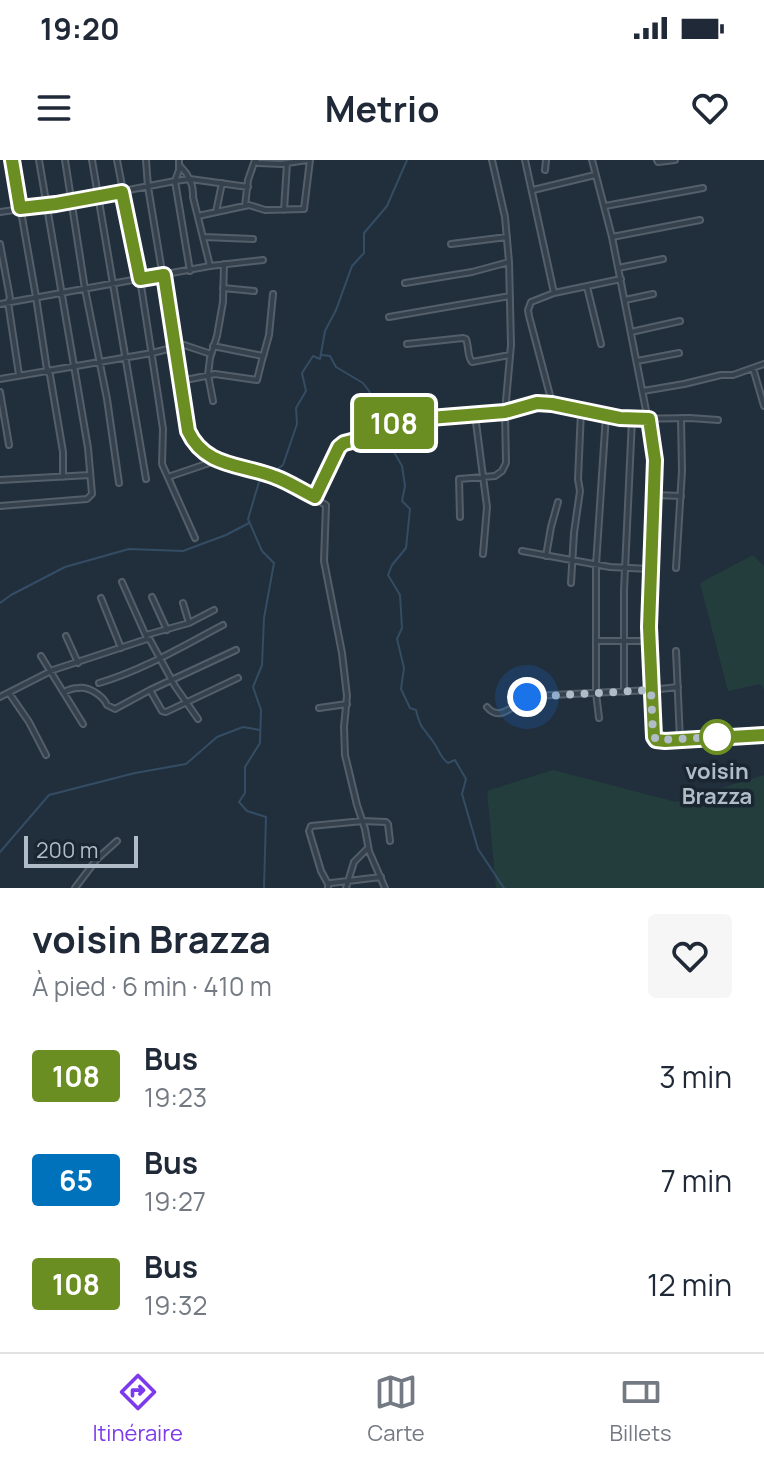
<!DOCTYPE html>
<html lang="fr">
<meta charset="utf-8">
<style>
:root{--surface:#fff;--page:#f6f6f7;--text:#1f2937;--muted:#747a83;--line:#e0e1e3;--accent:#7c3aed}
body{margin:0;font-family:Manrope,sans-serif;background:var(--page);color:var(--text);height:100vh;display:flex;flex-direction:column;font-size:30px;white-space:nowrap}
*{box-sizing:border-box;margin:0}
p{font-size:26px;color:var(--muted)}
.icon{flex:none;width:44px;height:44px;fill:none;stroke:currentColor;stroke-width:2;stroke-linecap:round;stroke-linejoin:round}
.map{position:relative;height:728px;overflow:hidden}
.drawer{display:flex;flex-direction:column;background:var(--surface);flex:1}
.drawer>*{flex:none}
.badge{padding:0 16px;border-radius:6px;font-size:28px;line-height:52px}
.scale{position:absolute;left:24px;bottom:20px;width:114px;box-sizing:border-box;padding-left:8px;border:4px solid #b0bcc8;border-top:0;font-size:22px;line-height:28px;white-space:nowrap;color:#b0bcc8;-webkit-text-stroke:6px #1a2631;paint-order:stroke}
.you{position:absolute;width:40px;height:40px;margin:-20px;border:6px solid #fff;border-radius:50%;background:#1a73e8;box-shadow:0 0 0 12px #1a73e833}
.map>.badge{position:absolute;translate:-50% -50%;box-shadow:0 0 0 4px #fff}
.round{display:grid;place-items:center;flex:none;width:84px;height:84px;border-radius:8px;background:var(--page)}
.headline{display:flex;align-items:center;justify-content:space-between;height:136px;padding:0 32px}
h1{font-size:38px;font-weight:700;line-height:60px}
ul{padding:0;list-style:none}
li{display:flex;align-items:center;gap:24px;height:104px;padding:0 32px}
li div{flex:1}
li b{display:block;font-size:30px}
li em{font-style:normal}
li .badge{min-width:88px;font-weight:700;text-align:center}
.status{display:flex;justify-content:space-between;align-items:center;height:56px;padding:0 40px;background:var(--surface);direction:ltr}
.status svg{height:22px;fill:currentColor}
header{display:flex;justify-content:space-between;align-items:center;height:104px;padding:0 32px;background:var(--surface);font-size:36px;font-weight:700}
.tabs{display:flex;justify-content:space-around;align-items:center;height:112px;border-top:2px solid var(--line);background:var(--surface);font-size:22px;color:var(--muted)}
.tabs a{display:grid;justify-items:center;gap:4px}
.tabs .current{color:var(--accent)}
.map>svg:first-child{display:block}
.green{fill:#233d3d}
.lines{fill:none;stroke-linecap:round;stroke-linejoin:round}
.stream{stroke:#344d64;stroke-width:2}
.minor-casing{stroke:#535f6a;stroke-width:8}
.minor{stroke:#35414c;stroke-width:4}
.line-casing{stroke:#fff;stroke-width:18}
.line{stroke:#6b8e23;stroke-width:12}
.walk{stroke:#b0bcc8;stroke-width:8;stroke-dasharray:0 14.4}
.stop-dot{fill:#fff;stroke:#6b8e23;stroke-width:4}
.labels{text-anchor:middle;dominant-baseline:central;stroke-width:7;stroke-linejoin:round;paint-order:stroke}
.stop-label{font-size:22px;font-weight:bold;fill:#b0bcc8;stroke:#1a2631}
</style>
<div class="status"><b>19:20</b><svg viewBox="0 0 49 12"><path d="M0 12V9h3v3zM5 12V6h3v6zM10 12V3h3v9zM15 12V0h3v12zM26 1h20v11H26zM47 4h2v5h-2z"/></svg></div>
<header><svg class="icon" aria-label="menu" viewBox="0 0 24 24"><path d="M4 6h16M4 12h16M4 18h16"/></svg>Metrio<svg class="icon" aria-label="heart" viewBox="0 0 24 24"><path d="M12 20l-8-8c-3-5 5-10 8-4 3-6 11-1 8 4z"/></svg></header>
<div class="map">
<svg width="764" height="728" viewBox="0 0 764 728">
<rect width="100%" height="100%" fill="#212f3c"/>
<path class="green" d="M753 395 764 406V529L760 524 728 531 700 423Z
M553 610 676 642 764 615V728H496L487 631Z"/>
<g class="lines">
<path class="stream" d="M322 195 330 196 336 207 363 223 369 231 382 258 386 278 402 306 405 326 402 341 410 349 406 388 392 405 388 415 400 435 402 468 397 479 404 508 401 529 410 548 416 550C421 572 426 569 436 586 440 593 441 598 448 603L455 600 466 619 462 634 478 689 504 728
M0 443 11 435 65 407 129 389 183 391 226 375 249 363
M0 692 49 635 135 613 186 604 217 577 243 567 260 570
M264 728 266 657 247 651 239 642 245 633V607L260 583 261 550 253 527 262 505 264 458 274 403 262 391 248 359 259 322 283 305 297 264 296 248 306 231 302 213 313 196 320 199 325 171 336 150 352 106 364 93V73L387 46 407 0"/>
<g class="minor-casing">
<path id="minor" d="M12 0 36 137 47 210 50 215 63 292V317
M65 0 85 129 107 239 119 323
M92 0 146 319
M117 0 140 119 159 242 163 269 162 304 195 378
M146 0 148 27 189 275 216 300 274 316 326 345 324 401 342 493 347 536 344 567 345 595 357 645 365 669 369 691 385 728
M525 0 554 133
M592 0 612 77 653 286C657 322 651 359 650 396 648 456 650 515 653 574L656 580 665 581 764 575
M657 0 658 2 675 0
M545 10 546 0
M533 30 595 15
M245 46 248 20 255 0 258 3 281 4 307 0
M605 46 703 28
M284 50 287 3
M0 52 56 44 175 21 179 10V0
M216 52 222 23
M198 56 249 45 265 50 304 49 310 0
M204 77 253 79
M612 77 700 60
M0 84 10 138 8 142 19 215
M451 84 507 77
M210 106 263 100
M618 108 663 99
M190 111 175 21 190 19 248 27
M405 123 472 112 509 102
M587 127 601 184
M223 128 254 131
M625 140 653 134
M0 144 210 106 193 37C194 25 189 15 180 6
M389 157 510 136
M631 172 680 161
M407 184 463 178 466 179C469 186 467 196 472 202L510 195
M263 197 269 175 273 134
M637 201 679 193
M753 208 764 246
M0 219 152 193 176 187 181 184 211 194
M181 221 215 214 257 220 263 196 213 186
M643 231 684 224 721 215H733L764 204
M0 232 9 285
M213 241 208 215 210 198 217 176 223 142 224 104
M552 243 529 156 528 150 531 142 554 133 621 119
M475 255 487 347 483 394
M168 317 215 301
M0 320 90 315
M654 335 681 336
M315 337 339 287 344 283 365 279 388 265 402 262 505 252 537 243 552 244 632 259 690 258 718 260
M0 346 87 339 92 334 88 288 39 0
M460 357 459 319 495 316 502 311 506 303 505 252 511 185 509 102 505 57 492 0
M522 391 610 407 650 409
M546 396 551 367 558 342
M676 408 682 311 681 258
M122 422 146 476
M571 423 574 373 580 331 578 319 581 251
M152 437 167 470
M101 438 121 488
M183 443 189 463
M146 475 189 463 214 450
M66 476 78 503
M597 481H649
M676 491 680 580
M41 496 83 564
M99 523C143 510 183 486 223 465
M150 530 162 551 166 552 238 518
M64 532C68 530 73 528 78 528 89 526 103 536 107 545L115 549 150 530 236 490
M624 532V431L632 259
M9 533 29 562 46 595
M0 537 53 510 147 479 150 480 175 526 198 559
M487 547C501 564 516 541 532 536L651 530 678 527
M319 548 347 544
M599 558 596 533V405L606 255
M328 724 321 711 309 671 311 666 363 661 386 662 388 664 390 681
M75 728 97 699 117 681
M328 728V724L331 723 381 717
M346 728 354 702 367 689"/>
</g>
<use href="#minor" class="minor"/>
</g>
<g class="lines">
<g class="line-casing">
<path id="line" d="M12 0 20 48 56 44 122 32 140 119 164 115 188 271C205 308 243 304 275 317 289 322 302 331 315 337L339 287 344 283 371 276 388 265 417 259 505 252 537 243 552 244 620 258 649 259 655 300 649 467 654 577 656 580 665 581 764 575"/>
</g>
<use href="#line" class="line"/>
<path class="walk" d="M527 537 651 530 653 574 656 580 717 577"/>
</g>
<circle class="stop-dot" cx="717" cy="577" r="16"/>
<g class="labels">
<g class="stop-label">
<text x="717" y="611">voisin<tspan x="717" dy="25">Brazza</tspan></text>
</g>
</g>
</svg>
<div class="scale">200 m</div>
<div class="you" style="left:527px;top:537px"></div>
<b class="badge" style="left:394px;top:263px;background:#6b8e23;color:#fff">108</b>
</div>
<section class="drawer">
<div class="headline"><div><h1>voisin Brazza</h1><p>À pied · 6 min · 410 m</p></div><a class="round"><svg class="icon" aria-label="heart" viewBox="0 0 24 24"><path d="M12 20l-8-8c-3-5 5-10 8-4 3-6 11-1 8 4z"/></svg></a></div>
<ul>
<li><span class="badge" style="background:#6b8e23;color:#fff">108</span><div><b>Bus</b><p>19:23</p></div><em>3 min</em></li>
<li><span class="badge" style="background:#0072bc;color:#fff">65</span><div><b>Bus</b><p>19:27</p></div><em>7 min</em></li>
<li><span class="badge" style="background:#6b8e23;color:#fff">108</span><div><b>Bus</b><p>19:32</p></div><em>12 min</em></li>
</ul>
</section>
<nav class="tabs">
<a class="current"><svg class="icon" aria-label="directions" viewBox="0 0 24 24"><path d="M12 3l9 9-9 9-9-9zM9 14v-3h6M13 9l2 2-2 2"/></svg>Itinéraire</a>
<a><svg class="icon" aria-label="map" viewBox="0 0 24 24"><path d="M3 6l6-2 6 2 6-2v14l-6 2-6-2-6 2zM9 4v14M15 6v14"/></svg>Carte</a>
<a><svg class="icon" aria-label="tickets" viewBox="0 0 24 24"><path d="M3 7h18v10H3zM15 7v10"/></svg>Billets</a>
</nav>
